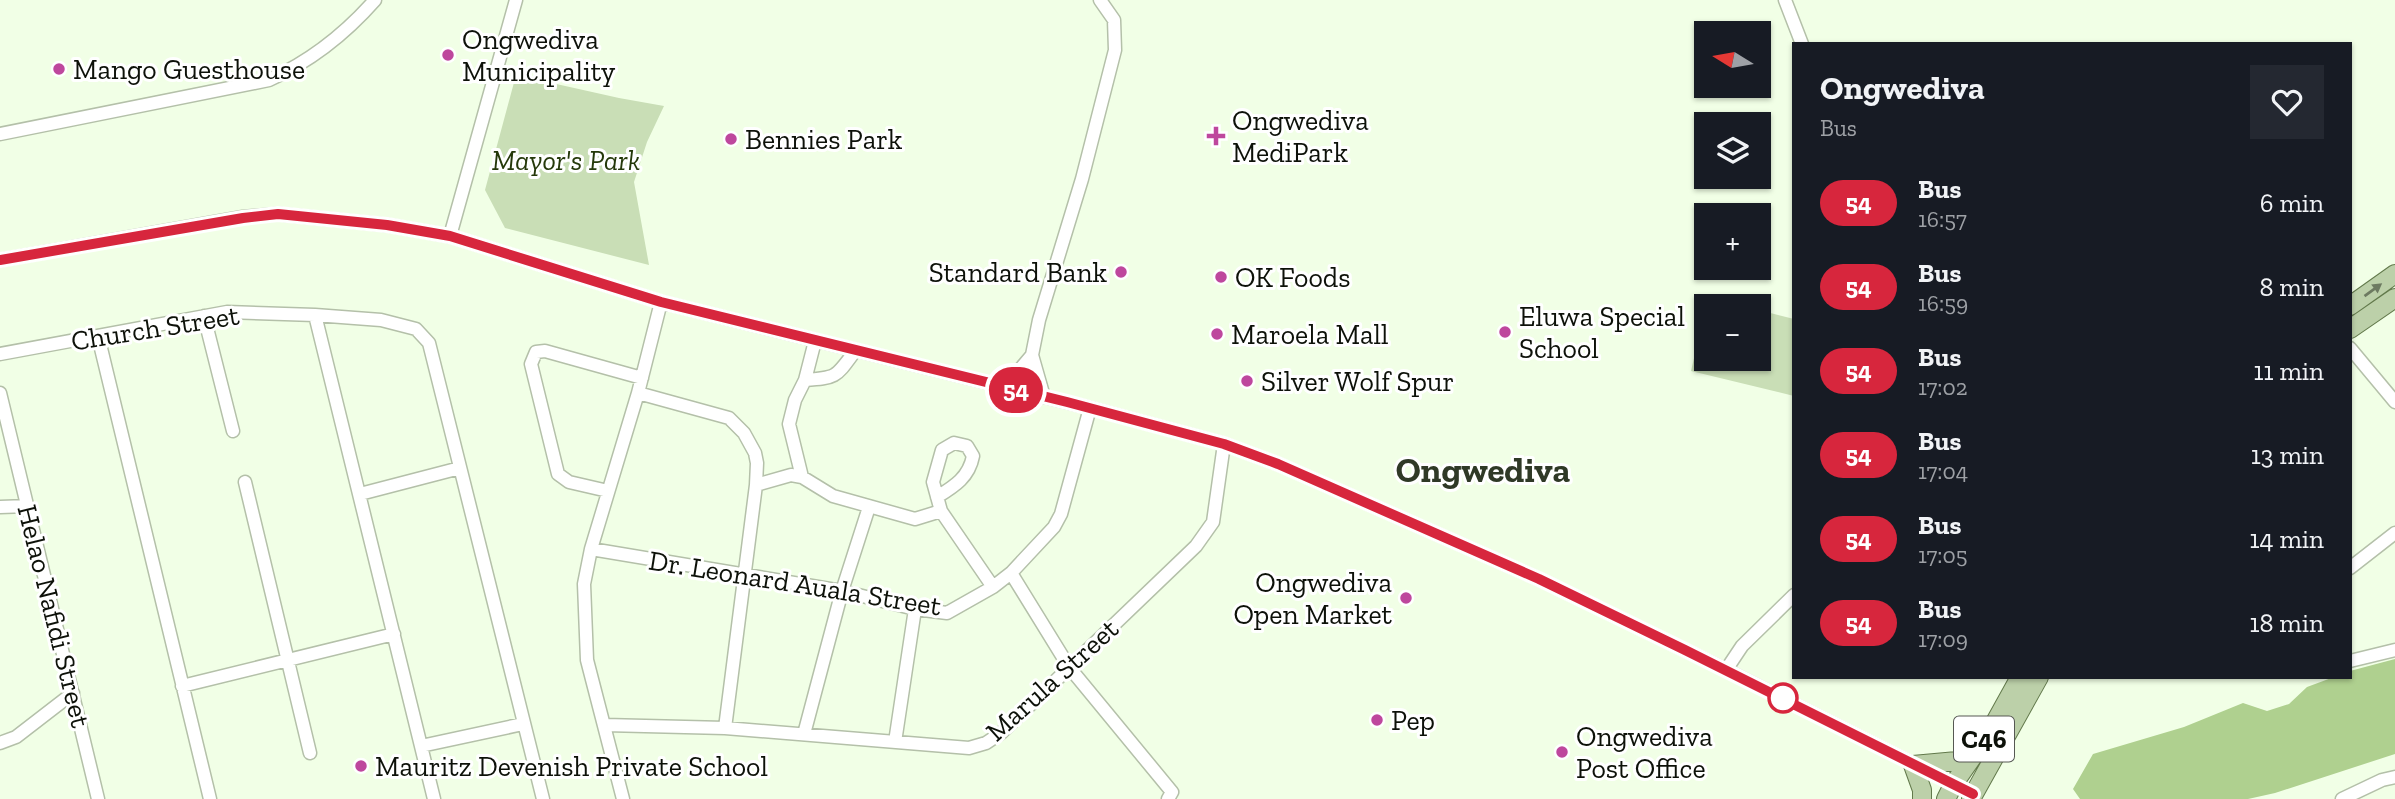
<!DOCTYPE html>
<meta charset="utf-8">
<style>
:root{--surface:#171b24;--page:#242831;--text:#f1f3f6;--muted:#9ea1a6}
body{margin:0;font-family:"Zilla Slab",serif;background:var(--page);color:var(--text);height:100vh;display:flex;flex-direction:column;font-size:26px;white-space:nowrap}
*{box-sizing:border-box;margin:0}
p{font-size:23px;color:var(--muted)}
.icon{flex:none;width:38px;height:38px;fill:none;stroke:currentColor;stroke-width:2;stroke-linecap:round;stroke-linejoin:round}
.map{position:relative;flex:1;overflow:hidden}
.side{position:absolute;left:1792px;top:42px;width:560px;height:637px;display:flex;flex-direction:column;background:var(--surface);border-radius:0px;box-shadow:0 2px 5px #0004}
.side>*{flex:none}
.badge{padding:0 14px;border-radius:23px;font-size:24px;line-height:46px}
.needle{width:46px;rotate:281deg}
.fabs{position:absolute;left:1694px;top:21px;display:grid;gap:14px}
.fabs a{display:grid;place-items:center;width:77px;height:77px;border-radius:0px;background:var(--surface);box-shadow:0 2px 5px #0004;font-size:35px}
.map>.badge{position:absolute;translate:-50% -50%;box-shadow:0 0 0 4px #fff}
.round{display:grid;place-items:center;flex:none;width:74px;height:74px;border-radius:0px;background:var(--page)}
.headline{display:flex;align-items:center;justify-content:space-between;height:119px;padding:0 28px}
h1{font-size:33px;font-weight:800;line-height:52px}
ul{padding:0;list-style:none}
li{display:flex;align-items:center;gap:21px;height:84px;padding:0 28px}
li div{flex:1}
li b{display:block;font-size:26px}
li em{font-style:normal}
li .badge{min-width:77px;font-weight:700;text-align:center}
.map>svg:first-child{display:block}
.green{fill:#c9deb6}
.water{fill:#afd08f}
.lines{fill:none;stroke-linecap:round;stroke-linejoin:round}
.minor-casing{stroke:#b4c0a9;stroke-width:15}
.primary-casing{stroke:#62794b;stroke-width:20}
.minor{stroke:#fff;stroke-width:12}
.primary{stroke:#bcd0a9;stroke-width:18}
.oneway{fill:#6d7a61}
.line-casing{stroke:#fff;stroke-width:16}
.line{stroke:#d7263d;stroke-width:10}
.poi-dot{fill:#be479d;stroke:#fff;stroke-width:2.5}
.stop-dot{fill:#fff;stroke:#d7263d;stroke-width:3.5}
.labels{text-anchor:middle;dominant-baseline:central;stroke-width:6;stroke-linejoin:round;paint-order:stroke}
.shield{fill:#fff;stroke:#565853;stroke-width:2}
.shield-label{font-size:26px;font-weight:bold;fill:#0d1109}
.poi-label{font-size:28px;fill:#0d1109;stroke:#fff;text-anchor:start}
.park-label{font-size:28px;font-style:italic;fill:#25390a;stroke:#fff}
.street-label{font-size:28px;fill:#0d1109;stroke:#fff}
.district-label{font-size:35px;font-weight:bold;fill:#2f3926;stroke:#fff}
</style>
<div class="map">
<svg width="2395" height="799" viewBox="0 0 2395 799">
<rect width="100%" height="100%" fill="#f1ffe6"/>
<path class="green" d="M516 75 619 98 664 106 647 142 634 182 649 265 505 228 485 190Z
M1708 298 1741 306H1706V359H1759V310L1794 319V396L1691 371Z"/>
<path class="water" d="M2395 659V754L2275 793 2248 799H2080L2073 789 2093 754 2184 727 2243 703 2267 711 2289 704 2307 687 2334 677H2350V671Z"/>
<g class="lines">
<g class="minor-casing">
<path id="minor" d="M1785 0 1802 44
M0 134 269 80C311 61 345 34 375 0
M450 236 516 0
M0 260 243 217 278 214 387 225 450 236 661 302 1090 408 1224 444 1278 464 1539 579 1726 670 1973 794
M315 315 434 799
M204 316 233 431
M98 336 210 799
M2350 348 2395 402
M0 354 227 312 315 315 381 320 416 329 429 343 543 799
M1032 355 1044 397
M805 380C837 378 836 377 855 351
M1005 387 1032 355 1039 320 1082 179 1115 50 1114 20 1100 0
M0 393 98 799
M638 393 729 418 744 433 755 453 757 463 756 485 725 728
M802 477 789 424 795 400 805 380 815 341
M245 482 310 753
M756 485 791 475 802 477 833 496 915 519 941 511
M608 491 569 482 558 474 531 364 536 352 545 351 642 378
M360 494 460 468
M937 497C955 486 969 477 973 456L967 446 954 443 942 450 933 482 941 511 993 587
M0 507 28 506
M591 549 842 591 915 609 947 613 993 587 1011 573 1054 527 1061 514 1090 408
M2350 568 2395 533
M1011 573 1069 667 1172 792 1168 799
M2350 661 2395 650
M1726 670 1742 646 1794 595
M182 686 394 634
M605 725 725 728 969 748 986 743 1001 733 1196 546 1213 522 1224 444
M804 734 842 591 869 507
M895 742 915 609
M0 743 16 737 73 693
M421 746 523 724
M623 799 587 660 584 584 591 549 638 393 661 302
M2342 799 2382 780 2395 777"/>
</g>
<g class="primary-casing">
<path id="primary" d="M2350 306 2395 274
M2350 329 2395 298
M1922 799V790L1913 765 1957 761 1974 747
M1946 799 1953 785 1989 733 2020 677
M1971 799 2039 677"/>
</g>
<use href="#minor" class="minor"/>
<use href="#primary" class="primary"/>
</g>
<defs><path id="oneway-solid" d="M-6-.8H1V-3.2L6.5 0L1 3.2V.8H-6Z" transform="scale(1.75)"/></defs>
<use class="oneway" href="#oneway-solid" transform="translate(2373 290) rotate(-36)"/>
<g class="lines">
<g class="line-casing">
<path id="line" d="M0 260 243 218 278 214 387 225 450 236 661 302 1067 402 1224 444 1278 464 1539 579 1685 650 1973 794"/>
</g>
<use href="#line" class="line"/>
</g>
<g class="poi-dot">
<circle cx="448" cy="55" r="7"/>
<circle cx="59" cy="69" r="7"/>
<path d="M1212.5 125.5h7v7h7v7h-7v7h-7v-7h-7v-7h7z"/>
<circle cx="731" cy="139" r="7"/>
<circle cx="1121" cy="272" r="7"/>
<circle cx="1221" cy="277" r="7"/>
<circle cx="1505" cy="332" r="7"/>
<circle cx="1217" cy="334" r="7"/>
<circle cx="1247" cy="381" r="7"/>
<circle cx="1406" cy="598" r="7"/>
<circle cx="1377" cy="720" r="7"/>
<circle cx="1562" cy="752" r="7"/>
<circle cx="361" cy="766" r="7"/>
</g>
<circle class="stop-dot" cx="1783" cy="698" r="14"/>
<g class="labels">
<rect class="shield" x="1954" y="716.5" width="60" height="45" rx="5"/>
<g class="shield-label">
<text x="1984" y="739">C46</text>
</g>
<g class="poi-label">
<text x="462" y="39">Ongwediva<tspan x="462" dy="32">Municipality</tspan></text>
<text x="73" y="69">Mango Guesthouse</text>
<text x="1232" y="120">Ongwediva<tspan x="1232" dy="32">MediPark</tspan></text>
<text x="745" y="139">Bennies Park</text>
<text x="1107" y="272" text-anchor="end">Standard Bank</text>
<text x="1235" y="277">OK Foods</text>
<text x="1519" y="316">Eluwa Special<tspan x="1519" dy="32">School</tspan></text>
<text x="1231" y="334">Maroela Mall</text>
<text x="1261" y="381">Silver Wolf Spur</text>
<text x="1392" y="582" text-anchor="end">Ongwediva<tspan x="1392" dy="32">Open Market</tspan></text>
<text x="1391" y="720">Pep</text>
<text x="1576" y="736">Ongwediva<tspan x="1576" dy="32">Post Office</tspan></text>
<text x="375" y="766">Mauritz Devenish Private School</text>
</g>
<g class="park-label">
<text x="566" y="160">Mayor's Park</text>
</g>
<g class="street-label">
<text transform="translate(155 328) rotate(-9)">Church Street</text>
<text transform="translate(795 583) rotate(9)">Dr. Leonard Auala Street</text>
<text transform="translate(54 616) rotate(76)">Helao Nafidi Street</text>
<text transform="translate(1052 680) rotate(-42)">Marula Street</text>
</g>
<g class="district-label">
<text x="1483" y="470">Ongwediva</text>
</g>
</g>
</svg>
<div class="fabs">
<a><svg class="needle" viewBox="-14 -14 28 28"><path d="M0-13l5 13h-10z" fill="#e53935"/><path d="M0 13l5-13h-10z" fill="#9ea1a6"/></svg></a>
<a><svg class="icon" aria-label="layers" viewBox="0 0 24 24"><path d="M12 4l9 5-9 5-9-5zM3 14l9 5 9-5"/></svg></a>
<a>+</a>
<a>−</a>
</div>
<b class="badge" style="left:1016px;top:390px;background:#d7263d;color:#fff">54</b>
<section class="side">
<div class="headline"><div><h1>Ongwediva</h1><p>Bus</p></div><a class="round"><svg class="icon" aria-label="heart" viewBox="0 0 24 24"><path d="M12 20l-8-8c-3-5 5-10 8-4 3-6 11-1 8 4z"/></svg></a></div>
<ul>
<li><span class="badge" style="background:#d7263d;color:#fff">54</span><div><b>Bus</b><p>16:57</p></div><em>6 min</em></li>
<li><span class="badge" style="background:#d7263d;color:#fff">54</span><div><b>Bus</b><p>16:59</p></div><em>8 min</em></li>
<li><span class="badge" style="background:#d7263d;color:#fff">54</span><div><b>Bus</b><p>17:02</p></div><em>11 min</em></li>
<li><span class="badge" style="background:#d7263d;color:#fff">54</span><div><b>Bus</b><p>17:04</p></div><em>13 min</em></li>
<li><span class="badge" style="background:#d7263d;color:#fff">54</span><div><b>Bus</b><p>17:05</p></div><em>14 min</em></li>
<li><span class="badge" style="background:#d7263d;color:#fff">54</span><div><b>Bus</b><p>17:09</p></div><em>18 min</em></li>
</ul>
</section>
</div>
